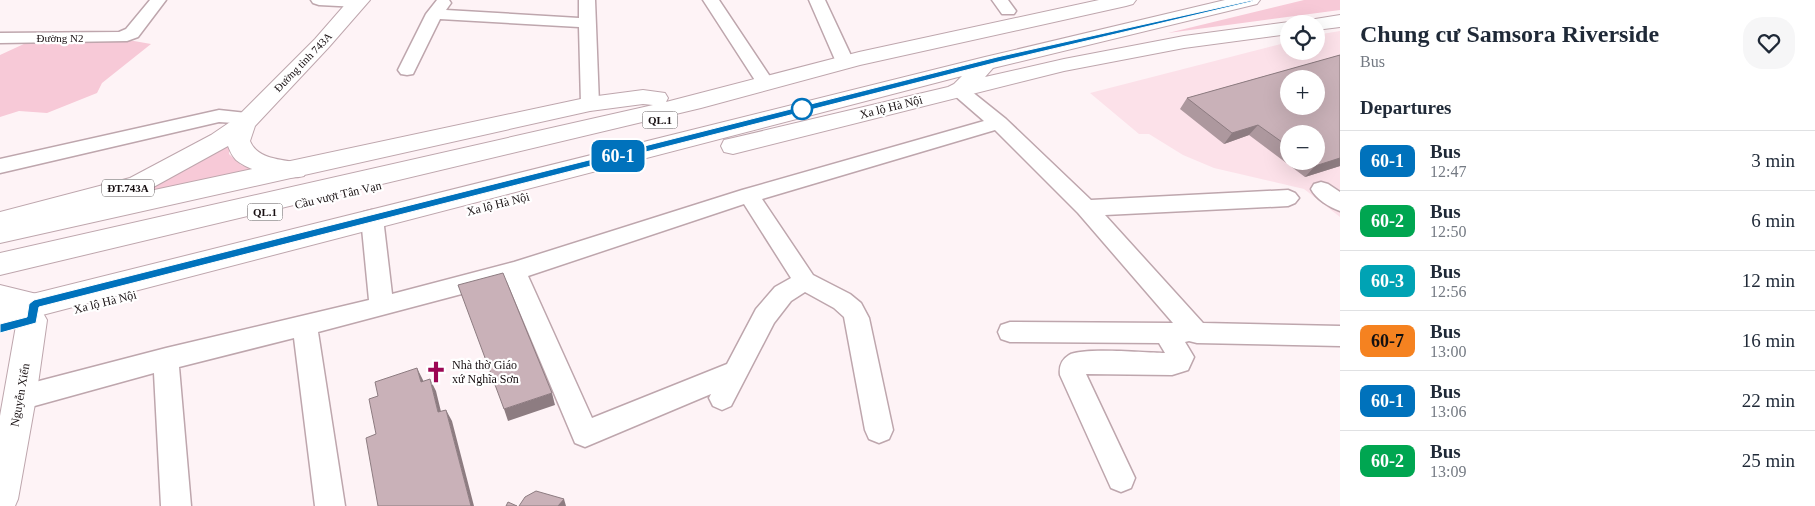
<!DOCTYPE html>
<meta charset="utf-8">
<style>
:root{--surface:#fff;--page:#f6f6f7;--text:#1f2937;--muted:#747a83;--line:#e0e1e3}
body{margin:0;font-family:"Times New Roman",serif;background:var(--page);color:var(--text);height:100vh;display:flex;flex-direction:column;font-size:19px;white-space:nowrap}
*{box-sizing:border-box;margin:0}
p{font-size:16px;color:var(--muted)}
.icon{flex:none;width:28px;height:28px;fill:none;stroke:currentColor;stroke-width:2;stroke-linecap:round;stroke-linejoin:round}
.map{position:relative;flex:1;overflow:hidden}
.drawer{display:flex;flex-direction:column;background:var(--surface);width:475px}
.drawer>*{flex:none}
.badge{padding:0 10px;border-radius:8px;font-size:18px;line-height:32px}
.buttons{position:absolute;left:1280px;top:15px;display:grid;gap:10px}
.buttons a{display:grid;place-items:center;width:45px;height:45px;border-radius:50%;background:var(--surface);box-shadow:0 5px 20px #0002;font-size:25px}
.map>.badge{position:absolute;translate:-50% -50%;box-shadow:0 0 0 2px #fff}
h2{padding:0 20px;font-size:19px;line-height:45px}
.round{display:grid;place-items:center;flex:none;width:52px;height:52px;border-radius:20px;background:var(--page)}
.headline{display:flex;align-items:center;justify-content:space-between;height:85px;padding:0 20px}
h1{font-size:24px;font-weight:600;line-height:38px}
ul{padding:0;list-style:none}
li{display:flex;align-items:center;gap:15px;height:60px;padding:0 20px;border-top:1px solid var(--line)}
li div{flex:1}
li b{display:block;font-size:19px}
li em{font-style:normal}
li .badge{min-width:55px;font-weight:700;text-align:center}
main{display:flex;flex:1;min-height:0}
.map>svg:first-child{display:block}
.built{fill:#fce1e9;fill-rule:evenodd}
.green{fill:#f7c9d7}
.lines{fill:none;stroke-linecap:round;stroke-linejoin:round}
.minor-casing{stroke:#bea6ad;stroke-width:3}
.major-casing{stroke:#bea6ad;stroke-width:2}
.highway-casing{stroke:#bea6ad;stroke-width:2}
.minor{fill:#fff;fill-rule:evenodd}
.major{fill:#fff;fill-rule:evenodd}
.highway{fill:#fff;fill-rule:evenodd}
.wall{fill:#ad989e;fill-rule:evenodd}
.shaded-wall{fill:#8d7c81}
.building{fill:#c9b1b8;stroke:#8d7c81;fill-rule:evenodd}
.line{fill:#0072bc;stroke:#fff}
.stop-dot{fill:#fff;stroke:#0072bc;stroke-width:2.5}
.labels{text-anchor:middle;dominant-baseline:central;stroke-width:4.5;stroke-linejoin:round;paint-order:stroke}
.far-street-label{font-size:11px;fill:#170f11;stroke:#fff}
.shield{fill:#fff;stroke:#5d5758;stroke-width:1}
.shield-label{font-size:11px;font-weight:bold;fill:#170f11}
.street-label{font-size:12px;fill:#170f11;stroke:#fff}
.poi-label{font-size:12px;fill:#170f11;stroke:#fff;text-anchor:start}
</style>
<main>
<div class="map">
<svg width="1340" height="506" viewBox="0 0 1340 506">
<rect width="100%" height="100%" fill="#fef3f6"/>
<path class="built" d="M1340 31V217L1304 189 1214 168 1183 155 1149 134H1139L1090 93 1289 42V51H1316V35ZM1289 79H1316V106H1289ZM1289 134H1316V161H1289Z"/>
<path class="green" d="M1304 0H1340V10L1168 33Z
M134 41 151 44 102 83 97 93 47 113 19 111 0 117V55L26 43Z
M230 144 229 154 241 165 259 171 98 207Z"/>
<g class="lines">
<g class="minor-casing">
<path id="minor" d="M150 0H166L138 37 127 41 0 43V33L119 32 126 29Z
M311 0H365L366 2 364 5 358 7 319 5 313 3Z
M437 0H449L451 3 446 10 579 18V0H595L599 104 597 108 590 110 583 108 581 104 579 27 440 19 413 74 407 75 401 74 398 70 426 14Z
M703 0H719L773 81 770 85 764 87 758 85Z
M809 0H825L854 62 851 66 845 67 839 66 836 62Z
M992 0H1008L1016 11 1014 14H1002Z
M960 85 966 87 1006 119 1091 200 1288 190 1295 193 1299 198 1295 203 1288 206 1105 215 1203 323 1340 326V346L1197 343 1189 341 1185 342 1194 357 1188 370 1172 375 1086 374 1135 478 1131 488 1121 492 1111 488 1060 375C1059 367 1061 360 1069 355 1083 347 1146 353 1165 353L1159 343 1010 342 1001 339 998 332 1001 325 1010 322 1173 323 1078 213 995 130 762 199 813 275 850 294 861 303 869 318 893 430 889 439 879 443 869 439 865 430 844 317 834 308 805 292 791 301 774 323 731 406 722 410 713 406 709 398 711 394 585 447 575 443 507 282 318 332 345 506H315L294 338 179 367 191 506H161L154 373 20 410 11 406 7 398 11 390 20 386 166 348 369 300 361 218 364 212 372 210 380 212 383 218 392 294 514 262 742 190 984 121 954 95 951 91 954 87ZM744 204 791 278 775 287 756 309 727 364 592 418 528 276Z
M219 110 256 114 258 118 256 122 249 124 219 122 0 173V159Z
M1321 182 1328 184 1340 192V211C1329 207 1316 199 1311 189L1314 184Z"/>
</g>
<g class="major-casing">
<path id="major" d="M349 0H370L329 47 255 126 250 141C258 161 286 159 304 164L307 170 304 176C285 181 251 172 236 160 232 156 230 151 228 146L148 190 0 232V212L130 178 211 135 236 118 315 39Z
M0 285 45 296 50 304 43 313 47 320 36 398 18 499 15 506H0V416L17 320 21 313 0 309Z"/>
</g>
<g class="highway-casing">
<path id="highway" d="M1099 0H1136L1133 4 1126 6 860 65 701 108 0 275V253L653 105 643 104 590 111 0 243V223L590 97 643 90 665 93 668 98 666 102 859 52Z
M1225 0H1260L1257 4 993 68 985 77 1064 59 1184 36 1289 22 1296 24H1289V34L1184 48 1064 71 733 154 724 152 721 146 724 140 733 138 948 87 954 84 962 76 0 326V302L985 57Z
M1340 15V27L1316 30V24H1306L1309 20Z"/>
</g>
<use href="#minor" class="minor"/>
<use href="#major" class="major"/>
<use href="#highway" class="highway"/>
</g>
<path class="wall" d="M1340 55V166L1305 177 1249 135 1224 144 1180 109 1187 98ZM1289 134 1316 161H1289Z"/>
<path class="shaded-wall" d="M1258 125 1249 135 1224 144 1232 133Z
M1340 158V166L1305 177 1315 166Z
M417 368 423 380 427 394 421 382Z
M430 379 436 391 444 424 438 412Z
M552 393 555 405 508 421 504 409Z
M446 410 452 421 474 506H471Z
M564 499 566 506H558V505Z"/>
<path class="building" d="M1340 55V158L1315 166 1308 161H1316V134H1289V147L1258 125 1232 133 1187 98ZM1289 79H1316V106H1289Z
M503 273 552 393 504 409 458 285Z
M417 368 421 382 430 379 438 412 446 410 471 506H378L366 438 376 434 369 399 378 396 375 382Z
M536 491 564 499 558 506H519L525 497Z
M508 502 517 506H506Z"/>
<path class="line" d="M1250 2 998 62 39 307 36 323 0 333V324L27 317 29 304 34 300 997 57 1253 0V1Z"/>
<defs>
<g id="church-bare" transform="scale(1.725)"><path d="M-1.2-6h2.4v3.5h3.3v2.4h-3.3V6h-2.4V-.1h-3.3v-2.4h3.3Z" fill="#9c0754" stroke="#fff" stroke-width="2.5" paint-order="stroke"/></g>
</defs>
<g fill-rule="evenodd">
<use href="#church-bare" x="436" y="372"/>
</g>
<circle class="stop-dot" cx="802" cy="109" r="10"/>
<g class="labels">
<g class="far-street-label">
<text x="60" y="38">Đường N2</text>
<text transform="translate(303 62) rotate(-46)">Đường tỉnh 743A</text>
</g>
<g class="shield">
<rect x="642.5" y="111.5" width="35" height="17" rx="4"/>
<rect x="102" y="179.5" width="52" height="17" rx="4"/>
<rect x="247.5" y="203.5" width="35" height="17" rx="4"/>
</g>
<g class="shield-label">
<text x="660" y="120">QL.1</text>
<text x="128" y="188">ĐT.743A</text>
<text x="265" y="212">QL.1</text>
</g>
<g class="street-label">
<text transform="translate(891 107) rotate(-14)">Xa lộ Hà Nội</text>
<text transform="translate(338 195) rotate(-13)">Cầu vượt Tân Vạn</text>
<text transform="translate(498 204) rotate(-14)">Xa lộ Hà Nội</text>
<text transform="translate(105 302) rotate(-14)">Xa lộ Hà Nội</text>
<text transform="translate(20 395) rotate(-80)">Nguyễn Xiển</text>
</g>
<g class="poi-label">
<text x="452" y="365">Nhà thờ Giáo<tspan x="452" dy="14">xứ Nghĩa Sơn</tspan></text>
</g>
</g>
</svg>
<div class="buttons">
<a><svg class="icon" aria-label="locate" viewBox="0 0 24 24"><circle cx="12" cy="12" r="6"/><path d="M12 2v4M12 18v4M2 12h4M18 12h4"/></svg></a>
<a>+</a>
<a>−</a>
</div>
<b class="badge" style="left:618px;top:156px;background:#0072bc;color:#fff">60-1</b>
</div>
<section class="drawer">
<div class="headline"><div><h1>Chung cư Samsora Riverside</h1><p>Bus</p></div><a class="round"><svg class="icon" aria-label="heart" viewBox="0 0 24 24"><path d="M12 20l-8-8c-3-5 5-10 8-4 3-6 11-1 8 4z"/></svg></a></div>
<h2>Departures</h2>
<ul>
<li><span class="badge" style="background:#0072bc;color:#fff">60-1</span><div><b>Bus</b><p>12:47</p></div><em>3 min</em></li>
<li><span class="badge" style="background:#00a651;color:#fff">60-2</span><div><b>Bus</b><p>12:50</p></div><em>6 min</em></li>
<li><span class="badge" style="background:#00a3b4;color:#fff">60-3</span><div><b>Bus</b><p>12:56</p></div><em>12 min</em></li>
<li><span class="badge" style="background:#f58220;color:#111">60-7</span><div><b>Bus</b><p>13:00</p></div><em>16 min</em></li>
<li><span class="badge" style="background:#0072bc;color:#fff">60-1</span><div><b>Bus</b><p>13:06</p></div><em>22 min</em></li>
<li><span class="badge" style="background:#00a651;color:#fff">60-2</span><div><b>Bus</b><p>13:09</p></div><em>25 min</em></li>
</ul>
</section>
</main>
